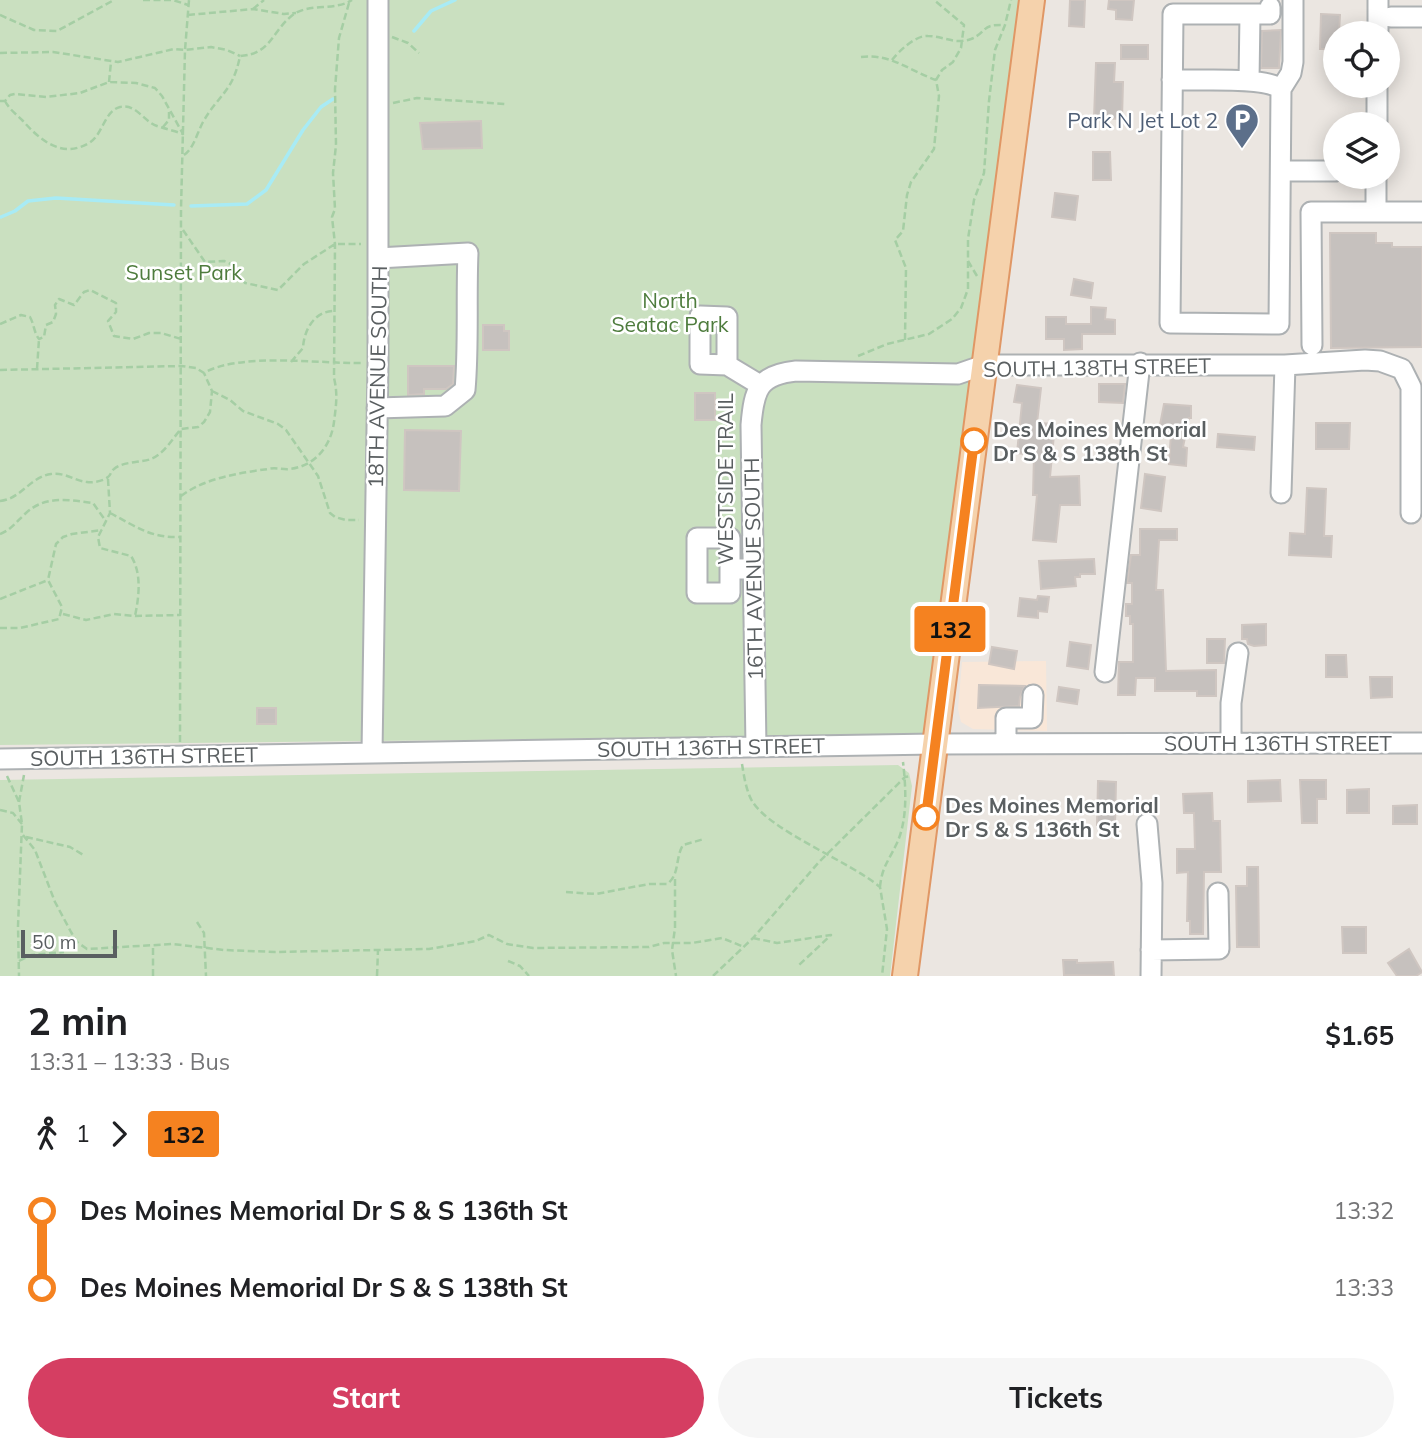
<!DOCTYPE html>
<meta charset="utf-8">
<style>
:root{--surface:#fff;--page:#f6f6f6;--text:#202124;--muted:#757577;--accent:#d53e62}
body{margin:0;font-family:Mulish,sans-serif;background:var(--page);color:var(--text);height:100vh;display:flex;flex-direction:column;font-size:26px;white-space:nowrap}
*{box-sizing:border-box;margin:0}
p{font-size:23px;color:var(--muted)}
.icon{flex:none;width:38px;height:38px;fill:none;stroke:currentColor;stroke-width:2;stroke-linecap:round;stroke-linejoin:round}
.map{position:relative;height:976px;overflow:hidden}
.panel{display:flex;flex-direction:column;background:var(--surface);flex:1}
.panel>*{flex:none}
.badge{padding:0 14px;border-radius:5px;font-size:24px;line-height:46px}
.tools{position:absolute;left:1323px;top:21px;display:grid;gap:14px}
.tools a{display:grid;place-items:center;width:77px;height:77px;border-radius:50%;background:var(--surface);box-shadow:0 4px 18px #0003;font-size:35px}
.scale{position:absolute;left:21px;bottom:18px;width:96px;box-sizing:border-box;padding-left:7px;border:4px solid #5a5f61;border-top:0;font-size:19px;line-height:24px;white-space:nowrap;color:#5a5f61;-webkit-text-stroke:5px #fff;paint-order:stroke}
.map>.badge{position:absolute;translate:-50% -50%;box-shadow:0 0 0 4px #fff}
.legs{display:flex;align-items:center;gap:10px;height:77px;padding:0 28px;font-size:23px}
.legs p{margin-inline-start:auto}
.head{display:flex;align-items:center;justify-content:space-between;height:119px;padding:0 28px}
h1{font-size:38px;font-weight:700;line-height:52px}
.primary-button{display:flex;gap:14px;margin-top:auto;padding:14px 28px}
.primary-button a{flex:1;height:80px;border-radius:42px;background:var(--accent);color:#fff;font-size:28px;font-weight:700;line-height:80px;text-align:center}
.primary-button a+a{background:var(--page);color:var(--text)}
ul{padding:0 28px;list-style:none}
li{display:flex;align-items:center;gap:24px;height:77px;font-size:26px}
li i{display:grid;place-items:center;width:10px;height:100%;margin:0 9px;background:currentColor}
li i::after{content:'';width:18px;height:18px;margin:-9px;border:5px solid;border-radius:50%;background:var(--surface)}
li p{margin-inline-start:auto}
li:first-child i{background:linear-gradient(#0000 50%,currentColor 0)}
li:last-child i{background:linear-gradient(currentColor 50%,#0000 0)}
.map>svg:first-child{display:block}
.commercial{fill:#f9e7d8}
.green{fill:#cae0c0}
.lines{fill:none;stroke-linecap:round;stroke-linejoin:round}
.stream{stroke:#a8ebf5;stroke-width:3.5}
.building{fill:#c6c1be;stroke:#cfc6c1;stroke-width:2}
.minor-casing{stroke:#adb1b3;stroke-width:23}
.major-casing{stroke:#e09765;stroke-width:28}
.path{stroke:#a5cea4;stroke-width:2.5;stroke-dasharray:7 3.5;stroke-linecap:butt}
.minor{stroke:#fff;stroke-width:19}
.major{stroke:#f5d2ac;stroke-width:24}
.line-1-casing{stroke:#fff;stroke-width:16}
.line-1{stroke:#f58220;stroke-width:10}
.stop-1-dot{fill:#fff;stroke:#f58220;stroke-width:3.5}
.labels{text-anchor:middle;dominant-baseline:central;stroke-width:5;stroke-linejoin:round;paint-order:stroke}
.service-label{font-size:21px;fill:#4e5e75;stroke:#fff;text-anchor:end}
.park-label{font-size:21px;fill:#4e7c3d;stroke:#fff}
.street-label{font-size:21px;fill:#5a5f61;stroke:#fff}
.stop-label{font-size:21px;font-weight:bold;fill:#5a5f61;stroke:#fff;text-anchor:start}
</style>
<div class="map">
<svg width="1422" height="976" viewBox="0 0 1422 976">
<rect width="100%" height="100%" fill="#ebe6e1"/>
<path class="commercial" d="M1046 661 1047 731 973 729 961 722 958 709 962 662Z"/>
<path class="green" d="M0 0H1022L930 735 0 745Z
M898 765 909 773 912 786 890 976H0V780Z"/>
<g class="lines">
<path class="stream" d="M414 31 431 11 455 0
M191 206 247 204 266 190 303 130 321 107 333 99
M1 217 15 211 28 201 56 198 174 205"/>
</g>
<path class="building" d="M1070 0H1085L1084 27 1069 26Z
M1109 0H1134L1132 20 1116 19V10L1108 9Z
M1321 14 1340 15 1339 33H1335V49H1320Z
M1281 30 1279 68H1261L1262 31Z
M1121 45H1148V59H1121Z
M1096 63H1115L1114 82H1123L1122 119 1094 118Z
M481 121 482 148 423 149 420 123Z
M1093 152H1110L1111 180H1093Z
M1055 193 1078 196 1075 220 1052 217Z
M1330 233H1376V243H1392V247H1422V347L1331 348Z
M1074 279 1093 283 1091 298 1071 295Z
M1091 307 1106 308 1105 319 1115 320V334H1082V349L1064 350V339H1046V317H1066V324H1091Z
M483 325H504V331H509V350H483Z
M408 366H454L453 384 446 389H424V394L408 395Z
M1099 384H1125L1123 403 1099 402Z
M1017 385 1041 388 1037 423 1055 424 1050 477 1079 476 1080 505H1060L1056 542 1033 540 1037 495H1033L1034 455 1017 453 1022 403 1014 402Z
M695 393H715V420H695Z
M1164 404 1191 406V418H1189L1183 447 1187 448 1186 466 1169 464 1171 433 1159 430Z
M1316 423H1350L1349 449H1316Z
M405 430 461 431 459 491 404 490Z
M1218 434 1255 437 1254 450 1217 447Z
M1145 474 1165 477 1161 511 1141 508Z
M1307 488 1326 489 1324 536H1332L1331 557 1289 555 1290 533 1305 534Z
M1140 529H1177V540H1159L1156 590H1163L1166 671 1216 670V696H1197V691H1155V678H1136L1135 695H1118L1119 662H1133V624H1130V616H1126V604H1132V583H1127L1131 555H1140Z
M1094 559 1095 574H1080V577H1075L1076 586 1041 589 1039 561Z
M1038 596 1049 597 1047 612 1038 611V618L1018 616 1020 598 1037 600Z
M1266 624V645L1254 646 1248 644 1247 639H1242V625Z
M1207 639H1225L1224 663H1207Z
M1070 642 1091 645 1088 669 1067 666Z
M992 647 1017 651 1014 669 989 664Z
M1326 655H1346L1347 677H1326Z
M1370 677H1392V697L1371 698Z
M979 685 1025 686 1020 697 1019 706 978 708Z
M1059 687 1079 690 1077 704 1057 701Z
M257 708H276V724H257Z
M1280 780 1281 801 1248 802V781Z
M1300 780H1326V799H1317V823H1302Z
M1098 781 1116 782 1115 826 1097 825Z
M1369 789V813H1347V790Z
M1212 793 1213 821H1220L1221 872H1204L1203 934H1190V921H1187L1188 872 1177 873V849H1195L1194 813H1184L1183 794Z
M1417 805V824H1393V806Z
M1247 867H1258L1259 947H1237L1236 886H1247Z
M1342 927H1366V953H1343Z
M1409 949 1422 972 1416 976H1397L1388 963Z
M1063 960H1077V963L1113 962 1114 976 1064 975Z"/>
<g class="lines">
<g class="minor-casing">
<path id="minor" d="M1270 7V14H1173L1170 323 1279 324 1281 89 1291 73 1293 62V0
M1391 17H1422
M1378 33V0
M1172 80C1196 81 1265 76 1281 89
M1249 81 1250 14
M1377 124V86
M1281 171H1335
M1376 177V212
M1312 345 1311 212H1422
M727 365V317L700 316V364L727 365 760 385
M377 408 445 406 465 390C469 345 466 299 468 253L378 258
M1281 493 1285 365
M730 569V593H697V538H730V569H753
M1105 672 1140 363
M1231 743V703L1238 653
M1006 744V718H1032L1033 695
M756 747 751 425C754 390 758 375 796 371L958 374 984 365H1285L1365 360 1380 361 1402 369 1411 387V513
M372 753 378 362V0
M0 759 935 744 1422 743
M1147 824 1152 883 1151 976
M1151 950 1219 949 1218 893"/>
</g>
<g class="major-casing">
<path id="major" d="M905 976 1032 0"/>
</g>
<path class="path" d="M143 0H173L188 5
M253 9 264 0
M0 15 34 30 57 31 114 0
M188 15 253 9 284 14 296 13
M392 37 408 43 419 53
M0 53 53 52 118 62 174 49 185 50 211 47 227 50 240 56
M861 57C890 53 910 71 936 80
M892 60C900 50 916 35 928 36 943 36 955 45 971 39 988 32 980 24 1005 25
M109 82 111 62
M0 101H5L10 95 15 94 46 97 80 93 109 82 136 83 155 88 162 96 183 134C175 131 166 129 157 126 144 122 136 103 120 107 104 111 103 135 89 143 62 159 40 140 23 121 17 115 9 109 5 101
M393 103 417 98 505 104
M163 127 169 120V112
M184 155C194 148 197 133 203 122 219 94 233 92 240 56 272 54 272 30 294 14 311 3 335 11 352 0
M183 230 205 262 224 261 231 264 245 283 278 290 304 264 335 244H361
M968 261 977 276
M0 324 21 315 30 317C34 324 34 333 39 339L44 337 46 325 53 322 56 314 55 305 59 299 74 305 84 292 90 290 116 303V312L108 321 114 336 133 339 149 333H161L181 339
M905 340 906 268 895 240 903 231 907 195 911 182 934 149 939 96 936 80 942 70 953 62 961 48 964 25 934 0
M858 356 887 344 929 334 952 319 961 308 968 289V239L974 200 984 173 989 101 995 50 1005 25 1011 0
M291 362 303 348C304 329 315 311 334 311
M37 369 39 339
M0 370 181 366 196 368 204 373C240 352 321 364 364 363
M212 391 230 400 243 411 278 424 286 430 318 476 330 513 335 517 346 520H359
M108 479 110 513 98 537 100 548 131 556C142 573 139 597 135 616
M181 496C205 478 239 473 268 469 276 467 283 470 290 469 315 466 331 446 334 422 336 406 338 394 334 378L335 244 332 217 335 209 333 173 336 145 335 89 339 38 349 3
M0 501C21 499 30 477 51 474 65 472 75 481 87 482 93 483 104 481 108 477 111 475 111 471 114 469 124 461 140 463 151 459 164 454 172 439 181 429L198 427 204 422 210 412 212 391 204 373
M110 513C137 527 150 538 181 537
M0 534C11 530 17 521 26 513 46 495 68 500 93 503L105 520
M0 599 48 580
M63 614 86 620 114 614 135 616 180 615
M0 628H20L59 619 62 607 48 580 56 544 63 537 72 534 102 530
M180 742 181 209 185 50 189 0
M742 764C744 776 746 790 752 801 770 831 849 861 880 887L887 929 882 976
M7 776 19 802 22 824 18 926 19 976
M19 802 24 775
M0 810 13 813 22 824
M23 835 35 850 55 902 71 932 77 942 87 949 173 944 224 950 275 952 429 949 476 941 489 935 507 944 533 948 649 947 664 943H692L722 938 744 947
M26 837 70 847 85 856
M675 879V928L672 950 676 976
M880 887C882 867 888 862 896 845 908 821 906 788 903 762
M566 892 596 894 649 884H667C680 875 675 858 683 845L704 839
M197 922 204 933 206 976
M753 938 777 943 831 935 798 966
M19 961 31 955 64 952
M508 961 520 966 529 976
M153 976V945
M377 976 378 950
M713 976 753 938 819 862 905 777 911 776"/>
<use href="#minor" class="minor"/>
<use href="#major" class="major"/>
</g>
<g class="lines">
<g class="line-1-casing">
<path id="line-1" d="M926 817 974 441"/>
</g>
<use href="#line-1" class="line-1"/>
</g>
<defs>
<g id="parking-pin" transform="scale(1.75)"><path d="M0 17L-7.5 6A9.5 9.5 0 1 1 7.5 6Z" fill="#5c6f8a" stroke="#fff"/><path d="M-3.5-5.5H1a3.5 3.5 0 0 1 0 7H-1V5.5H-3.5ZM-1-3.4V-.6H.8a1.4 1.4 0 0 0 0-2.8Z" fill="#fff"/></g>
</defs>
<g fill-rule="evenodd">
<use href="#parking-pin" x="1242" y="120"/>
</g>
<g class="stop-1-dot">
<circle cx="974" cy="441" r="12"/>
<circle cx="926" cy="817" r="12"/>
</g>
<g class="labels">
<g class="service-label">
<text x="1218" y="120">Park N Jet Lot 2</text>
</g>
<g class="park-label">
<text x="184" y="272">Sunset Park</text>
<text x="670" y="300">North<tspan x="670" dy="24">Seatac Park</tspan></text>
</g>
<g class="street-label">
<text transform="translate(1097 367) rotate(-1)">SOUTH 138TH STREET</text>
<text transform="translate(377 377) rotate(-89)">18TH AVENUE SOUTH</text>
<text transform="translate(725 479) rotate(-90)">WESTSIDE TRAIL</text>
<text transform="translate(753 569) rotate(-91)">16TH AVENUE SOUTH</text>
<text x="1278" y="743">SOUTH 136TH STREET</text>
<text transform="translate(711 747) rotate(-1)">SOUTH 136TH STREET</text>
<text transform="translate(144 756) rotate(-1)">SOUTH 136TH STREET</text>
</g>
<g class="stop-label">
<text x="993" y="429">Des Moines Memorial<tspan x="993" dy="24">Dr S &amp; S 138th St</tspan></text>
<text x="945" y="805">Des Moines Memorial<tspan x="945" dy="24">Dr S &amp; S 136th St</tspan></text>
</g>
</g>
</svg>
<div class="tools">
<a><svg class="icon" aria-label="locate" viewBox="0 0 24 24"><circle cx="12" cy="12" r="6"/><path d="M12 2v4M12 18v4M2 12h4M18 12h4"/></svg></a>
<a><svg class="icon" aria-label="layers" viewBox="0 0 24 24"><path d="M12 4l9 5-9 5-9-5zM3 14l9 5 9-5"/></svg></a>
</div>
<div class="scale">50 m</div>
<b class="badge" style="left:950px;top:629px;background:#f58220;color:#111">132</b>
</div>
<section class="panel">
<div class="head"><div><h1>2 min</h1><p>13:31 – 13:33 · Bus</p></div><b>$1.65</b></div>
<div class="legs"><svg class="icon" aria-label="walk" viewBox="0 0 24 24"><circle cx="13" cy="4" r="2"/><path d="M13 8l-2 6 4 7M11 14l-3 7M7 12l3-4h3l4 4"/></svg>1<svg class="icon" aria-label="forward" viewBox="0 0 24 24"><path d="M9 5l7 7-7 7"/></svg><b class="badge" style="background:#f58220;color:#111">132</b></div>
<ul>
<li><i style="color:#f58220"></i><b>Des Moines Memorial Dr S &amp; S 136th St</b><p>13:32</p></li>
<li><i style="color:#f58220"></i><b>Des Moines Memorial Dr S &amp; S 138th St</b><p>13:33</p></li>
</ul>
<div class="primary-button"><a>Start</a><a>Tickets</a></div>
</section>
